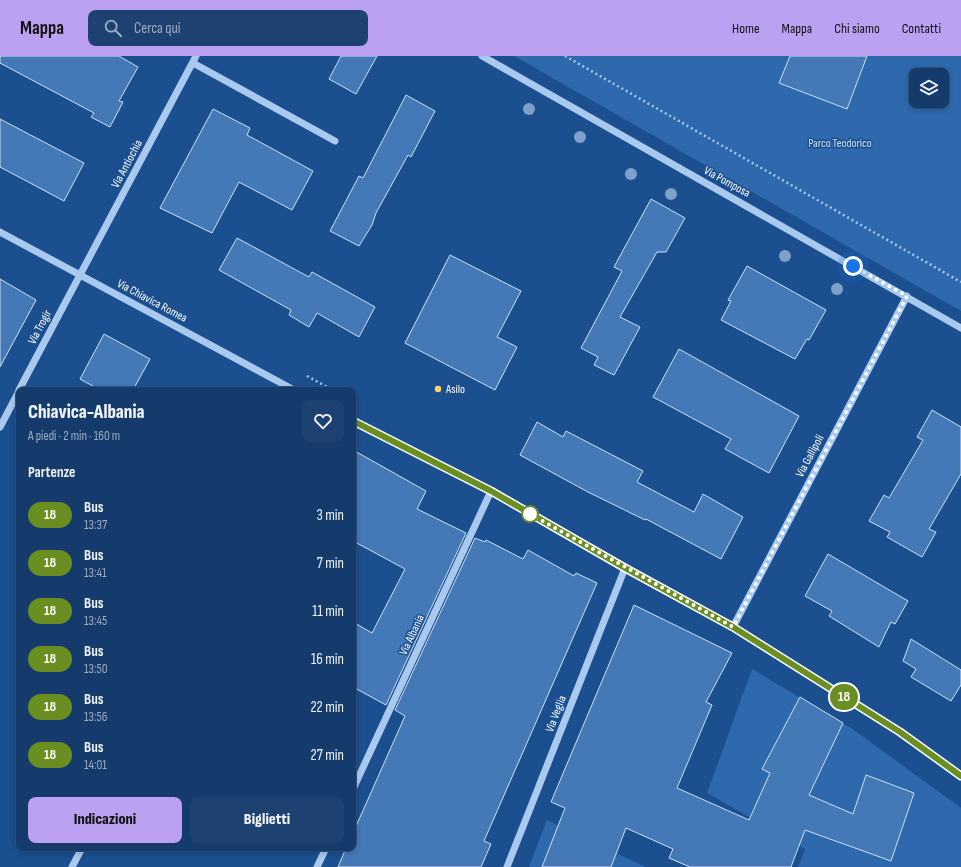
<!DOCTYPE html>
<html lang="it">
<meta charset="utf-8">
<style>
:root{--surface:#143b6b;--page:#1d4271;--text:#f1f3f6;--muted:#9dadc1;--line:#33557e;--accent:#bca0f2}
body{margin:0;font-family:"Sofia Sans Condensed",sans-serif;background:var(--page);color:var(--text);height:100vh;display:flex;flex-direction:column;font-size:15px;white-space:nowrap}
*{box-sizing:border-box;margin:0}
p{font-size:13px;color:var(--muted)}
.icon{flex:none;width:22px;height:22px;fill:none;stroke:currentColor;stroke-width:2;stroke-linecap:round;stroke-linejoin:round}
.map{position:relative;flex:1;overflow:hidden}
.drawer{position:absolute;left:16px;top:331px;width:340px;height:464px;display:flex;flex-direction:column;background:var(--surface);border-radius:8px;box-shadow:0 2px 6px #0003,0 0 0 1px var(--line)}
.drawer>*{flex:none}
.badge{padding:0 8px;border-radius:13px;font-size:14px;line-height:26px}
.buttons{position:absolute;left:909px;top:12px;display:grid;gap:8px}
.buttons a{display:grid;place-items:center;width:40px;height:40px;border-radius:8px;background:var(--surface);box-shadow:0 2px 6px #0003,0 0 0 1px var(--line);font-size:20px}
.you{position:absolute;width:20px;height:20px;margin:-10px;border:3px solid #fff;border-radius:50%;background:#1a73e8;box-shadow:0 0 0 6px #1a73e833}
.map>.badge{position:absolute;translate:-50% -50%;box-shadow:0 0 0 2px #fff}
h2{padding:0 12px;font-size:15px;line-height:36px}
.round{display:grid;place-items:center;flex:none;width:42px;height:42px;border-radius:8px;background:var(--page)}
.overview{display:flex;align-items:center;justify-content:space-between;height:68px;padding:0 12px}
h1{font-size:19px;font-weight:800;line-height:30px}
.button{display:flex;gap:8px;margin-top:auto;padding:8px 12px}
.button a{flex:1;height:46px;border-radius:8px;background:var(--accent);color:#111;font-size:16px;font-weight:800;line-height:46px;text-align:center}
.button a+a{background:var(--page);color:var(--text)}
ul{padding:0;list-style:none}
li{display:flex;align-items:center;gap:12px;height:48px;padding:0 12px}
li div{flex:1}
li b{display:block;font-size:15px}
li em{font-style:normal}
li .badge{min-width:44px;font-weight:700;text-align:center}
header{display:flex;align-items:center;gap:24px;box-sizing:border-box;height:56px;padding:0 20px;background:var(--accent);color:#111}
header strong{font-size:19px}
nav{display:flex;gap:22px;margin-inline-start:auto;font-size:14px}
.search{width:280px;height:36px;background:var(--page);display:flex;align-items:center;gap:10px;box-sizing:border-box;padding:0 14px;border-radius:8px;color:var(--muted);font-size:15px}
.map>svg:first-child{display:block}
.green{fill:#2e69ad;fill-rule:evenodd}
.building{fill:#4478b7;stroke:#cfe3fa}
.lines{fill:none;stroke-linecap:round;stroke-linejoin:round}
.path{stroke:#a9c9ee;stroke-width:2.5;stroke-dasharray:2 3;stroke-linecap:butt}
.minor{stroke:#a9c9ee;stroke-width:7}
.tree{fill:#7ea0ca}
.line-casing{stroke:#fff;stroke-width:9}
.line{stroke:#6b8e23;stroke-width:6}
.walk{stroke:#fff;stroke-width:4;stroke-dasharray:0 7.2}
.poi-dot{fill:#ffd166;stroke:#1b4f8f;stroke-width:1.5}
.stop-dot{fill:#fff;stroke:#6b8e23;stroke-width:2}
.labels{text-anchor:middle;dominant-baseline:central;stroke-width:3;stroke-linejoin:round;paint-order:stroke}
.park-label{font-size:12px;fill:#cfe3fa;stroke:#1b4f8f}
.street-label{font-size:12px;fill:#fff;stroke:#1b4f8f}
.poi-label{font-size:12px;fill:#fff;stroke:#1b4f8f;text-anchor:start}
</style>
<header>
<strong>Mappa</strong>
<div class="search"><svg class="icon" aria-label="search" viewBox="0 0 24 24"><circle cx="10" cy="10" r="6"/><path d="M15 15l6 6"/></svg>Cerca qui</div>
<nav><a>Home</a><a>Mappa</a><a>Chi siamo</a><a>Contatti</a></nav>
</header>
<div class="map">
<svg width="961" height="811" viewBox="0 0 961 811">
<rect width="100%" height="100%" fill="#1b4f8f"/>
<path class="green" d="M515 0H961V255L542 16ZM916 19H942V45H916Z
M752 613 851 672 961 752V811H798L805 793 707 737Z
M547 764 645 811H529Z"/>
<path class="building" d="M0 0H119L138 11 119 45 123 46 110 71 91 61 94 57 0 7Z
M341 0H377L356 38 329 23Z
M790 0H867L847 53 779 27Z
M406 39 435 55 411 101 408 99 376 157 372 169 359 190 330 175 359 120 363 122Z
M213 53 250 72 247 79 313 115 292 154 239 126 212 177 160 152Z
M0 63 84 107 64 145 0 111Z
M651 143 685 162 666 196H657L620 261 640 271 614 319 594 309 598 301 581 292 622 215 614 211Z
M237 182 309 221 312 216 375 251 359 281 317 257 309 271 289 259 291 254 219 214Z
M450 199 521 235 497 281 517 291 495 334 405 287Z
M747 210 826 254 809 284 807 283 795 303 721 264 731 245 728 244Z
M0 223 36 244 0 311Z
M104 278 150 303 133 334H100L80 323Z
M679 293 799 360 769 417 725 393 731 383 653 341Z
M932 354 961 371V418L929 473 936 476 922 501 887 481 890 476 869 465 884 439 889 442 923 384 917 381Z
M537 366 563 381 566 375 643 415 637 426 694 456 703 438 743 461 721 503 646 463 645 464 588 436 520 399Z
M353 394 426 435 417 453 466 477 386 649 353 631V566L372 577 405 513 353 485Z
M475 482 485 486 486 484 523 503 528 494 574 520 576 517 597 527 484 785 491 788 481 811H338L346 792H353V777L405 660 395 654Z
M828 498 908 545 895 568 891 566 879 591 829 560 832 555 805 540Z
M634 549 732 597 706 646 712 649 677 732 749 764 770 717 762 713 800 641 843 667 809 739 853 758 866 719 914 737 891 805 805 774 791 811H690L669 802 673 793 626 772 611 811H542L565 752 551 746Z
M911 583 961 614V629L951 645 911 621 916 613 903 605Z"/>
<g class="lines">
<path class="path" d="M565 0 961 226
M307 320 333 334"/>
<path class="minor" d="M482 0 961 272
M193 7 335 85
M0 176 294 334
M19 334 196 0
M353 365 491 435 625 512 733 571 900 676 961 720
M0 371 19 335
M733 571 907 240
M353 733 491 435
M72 811 82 792
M317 811 326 792
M507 811 625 512"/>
</g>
<g class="tree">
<circle cx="529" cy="53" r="6"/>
<circle cx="580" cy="81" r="6"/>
<circle cx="631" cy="118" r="6"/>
<circle cx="671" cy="138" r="6"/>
<circle cx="785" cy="200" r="6"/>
<circle cx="837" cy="233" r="6"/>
</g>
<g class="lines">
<g class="line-casing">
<path id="line" d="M353 365 491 435 625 512 733 571 900 676 961 720"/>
</g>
<use href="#line" class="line"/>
<path class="walk" d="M530 458 733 571 907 240 853 210"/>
</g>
<circle class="poi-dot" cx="438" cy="333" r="4"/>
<circle class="stop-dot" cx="530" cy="458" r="8"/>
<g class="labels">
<g class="park-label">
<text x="840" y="87">Parco Teodorico</text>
</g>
<g class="street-label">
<text transform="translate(127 108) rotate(-62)">Via Antiochia</text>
<text transform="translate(727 126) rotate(29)">Via Pomposa</text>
<text transform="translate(152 245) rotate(28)">Via Chiavica Romea</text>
<text transform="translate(40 271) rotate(-62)">Via Trogir</text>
<text transform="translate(810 400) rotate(-62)">Via Gallipoli</text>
<text transform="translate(412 579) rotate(-65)">Via Albania</text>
<text transform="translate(556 658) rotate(-69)">Via Veglia</text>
</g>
<g class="poi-label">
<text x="446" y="333">Asilo</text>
</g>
</g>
</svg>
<div class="buttons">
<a><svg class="icon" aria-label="layers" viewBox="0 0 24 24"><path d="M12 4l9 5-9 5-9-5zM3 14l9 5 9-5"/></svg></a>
</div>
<div class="you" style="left:853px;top:210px"></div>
<b class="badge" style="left:844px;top:641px;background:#6b8e23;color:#fff">18</b>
<section class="drawer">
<div class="overview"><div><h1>Chiavica-Albania</h1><p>A piedi · 2 min · 160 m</p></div><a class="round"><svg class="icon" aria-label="heart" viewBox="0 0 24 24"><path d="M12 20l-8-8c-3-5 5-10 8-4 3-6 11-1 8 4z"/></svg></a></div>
<h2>Partenze</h2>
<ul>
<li><span class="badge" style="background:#6b8e23;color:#fff">18</span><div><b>Bus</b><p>13:37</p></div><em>3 min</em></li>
<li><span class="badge" style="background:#6b8e23;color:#fff">18</span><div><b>Bus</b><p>13:41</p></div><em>7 min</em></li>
<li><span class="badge" style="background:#6b8e23;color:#fff">18</span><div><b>Bus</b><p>13:45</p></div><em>11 min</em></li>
<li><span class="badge" style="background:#6b8e23;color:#fff">18</span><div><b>Bus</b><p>13:50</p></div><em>16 min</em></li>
<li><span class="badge" style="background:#6b8e23;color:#fff">18</span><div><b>Bus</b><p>13:56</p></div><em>22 min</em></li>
<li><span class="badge" style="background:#6b8e23;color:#fff">18</span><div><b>Bus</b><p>14:01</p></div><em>27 min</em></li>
</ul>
<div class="button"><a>Indicazioni</a><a>Biglietti</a></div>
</section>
</div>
